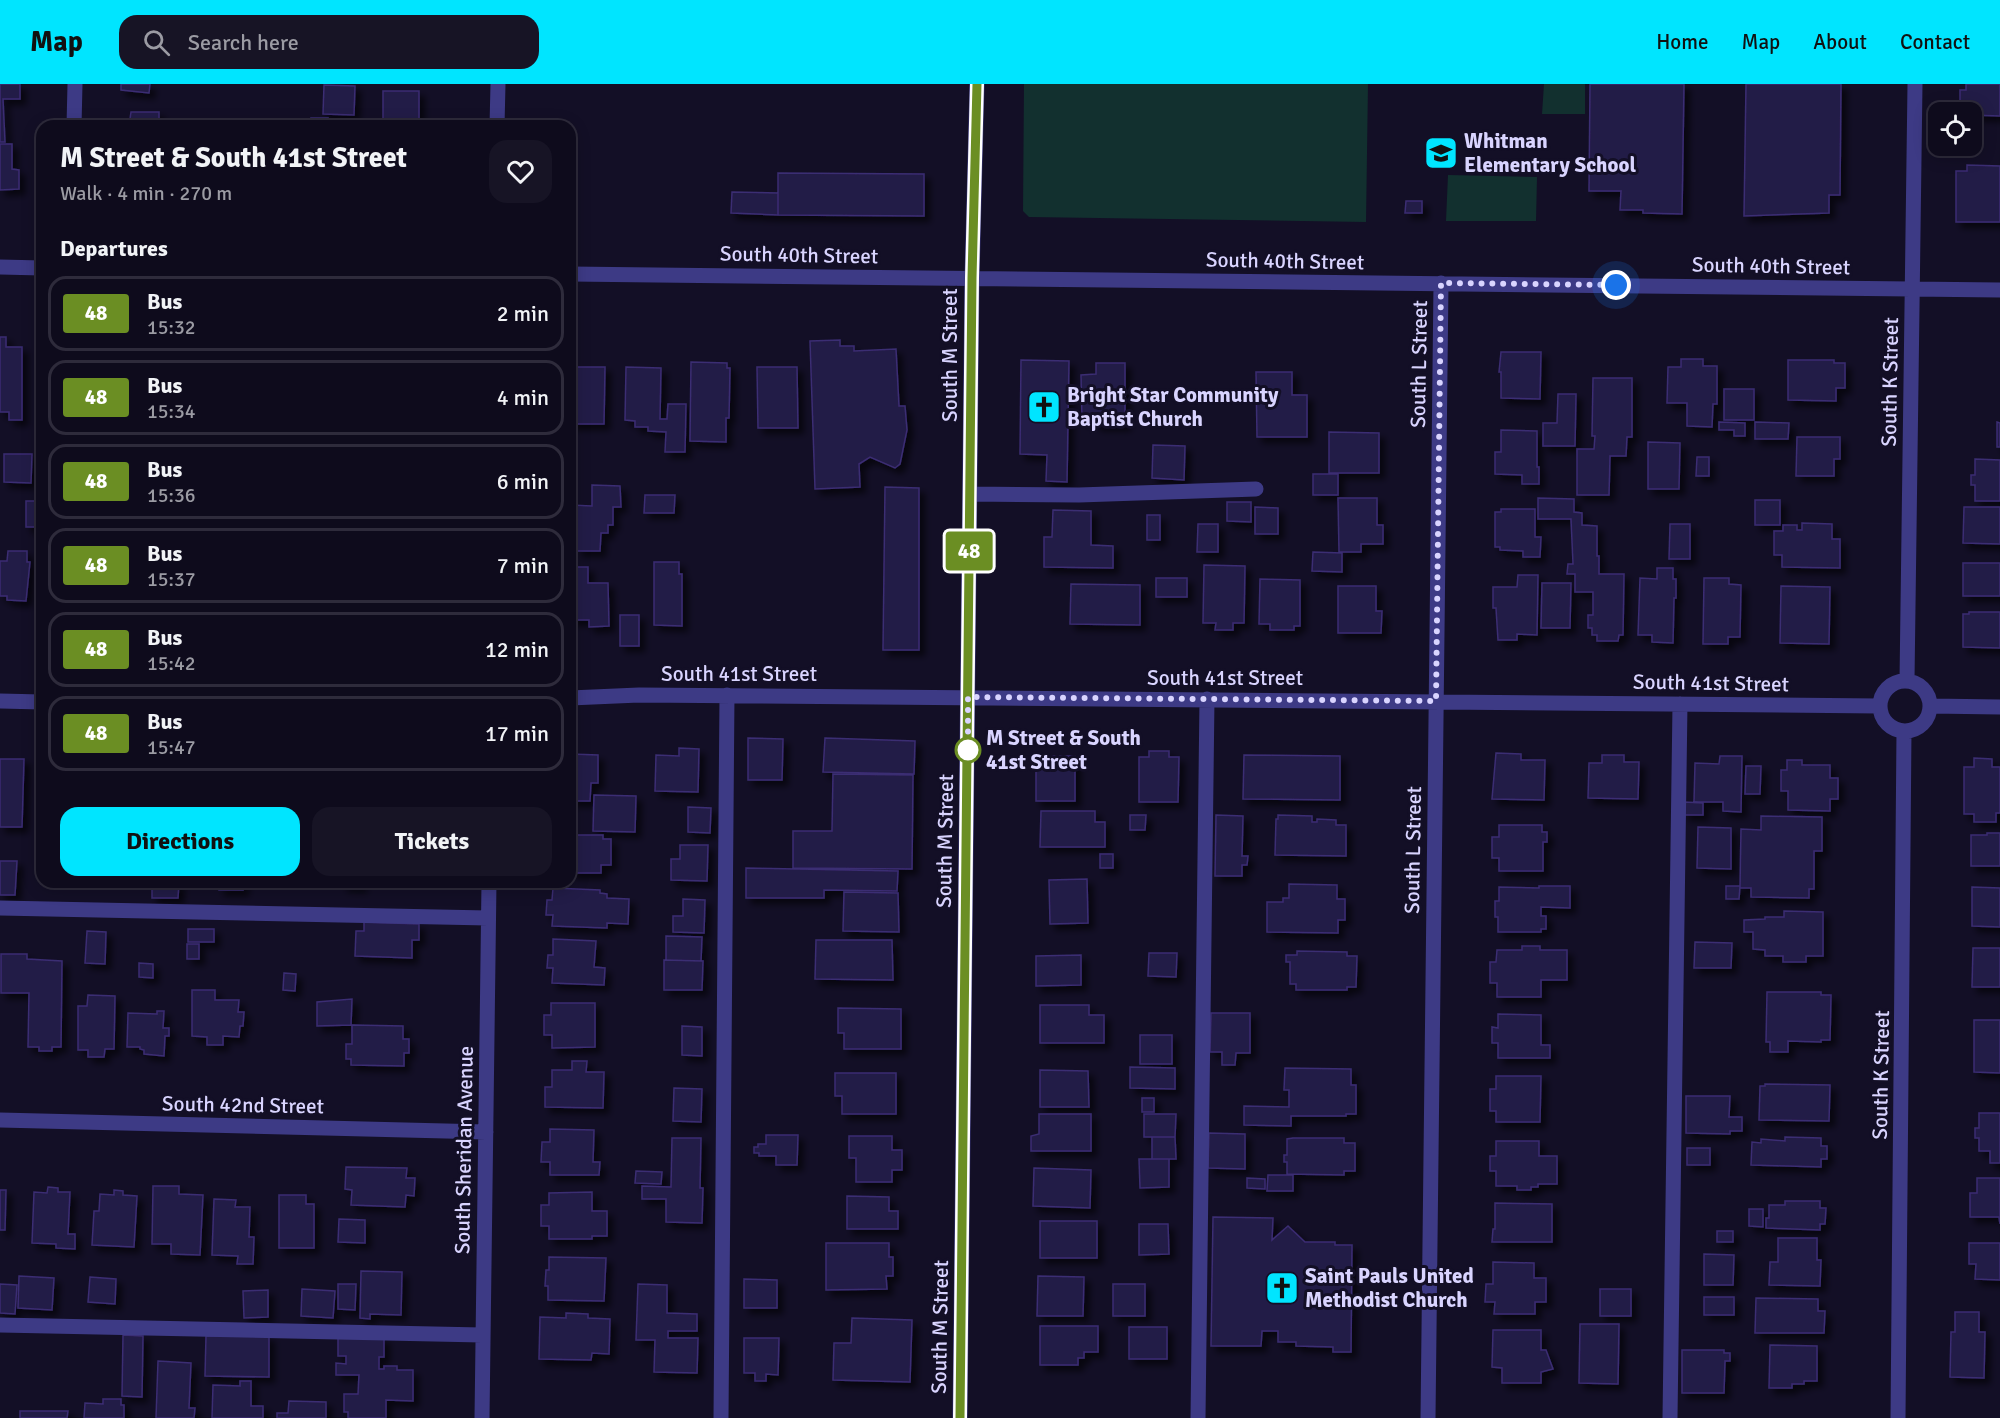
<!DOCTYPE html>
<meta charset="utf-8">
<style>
:root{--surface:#0e0b1c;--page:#171425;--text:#f1f3f6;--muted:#9b9ba3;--line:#2e2b3b;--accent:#00e5ff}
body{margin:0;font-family:Signika,sans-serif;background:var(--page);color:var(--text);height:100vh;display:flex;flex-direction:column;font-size:22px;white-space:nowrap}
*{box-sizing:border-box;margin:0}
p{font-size:20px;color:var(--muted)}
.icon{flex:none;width:33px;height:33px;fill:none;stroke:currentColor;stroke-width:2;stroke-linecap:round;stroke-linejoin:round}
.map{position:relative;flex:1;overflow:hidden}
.details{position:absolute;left:36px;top:36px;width:540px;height:768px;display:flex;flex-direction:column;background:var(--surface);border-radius:18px;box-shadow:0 3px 15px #0003,0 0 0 2px var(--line)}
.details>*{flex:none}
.badge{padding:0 12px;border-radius:4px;font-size:21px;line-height:39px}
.controls{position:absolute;left:1928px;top:18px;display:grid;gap:12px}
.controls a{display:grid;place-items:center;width:54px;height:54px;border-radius:12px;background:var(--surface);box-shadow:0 3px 15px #0003,0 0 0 2px var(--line);font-size:30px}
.you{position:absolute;width:30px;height:30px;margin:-15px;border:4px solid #fff;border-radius:50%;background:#1a73e8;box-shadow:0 0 0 9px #1a73e833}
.map>.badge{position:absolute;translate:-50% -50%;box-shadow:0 0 0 3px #fff}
h2{padding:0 24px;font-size:22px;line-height:54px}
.round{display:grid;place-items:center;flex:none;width:63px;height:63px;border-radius:18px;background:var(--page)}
.headline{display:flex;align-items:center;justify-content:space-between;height:102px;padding:0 24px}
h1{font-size:28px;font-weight:700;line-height:45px}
.button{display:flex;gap:12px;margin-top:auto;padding:12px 24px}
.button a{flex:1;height:69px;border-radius:18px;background:var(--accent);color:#111;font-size:24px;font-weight:700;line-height:69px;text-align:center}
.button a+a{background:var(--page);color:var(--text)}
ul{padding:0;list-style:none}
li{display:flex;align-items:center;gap:18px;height:75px;margin:0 12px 9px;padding:0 12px;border:3px solid var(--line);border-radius:18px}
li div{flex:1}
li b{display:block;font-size:22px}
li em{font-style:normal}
li .badge{min-width:66px;font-weight:700;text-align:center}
header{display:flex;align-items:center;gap:36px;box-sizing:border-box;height:84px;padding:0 30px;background:var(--accent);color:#111}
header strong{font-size:28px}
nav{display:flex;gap:33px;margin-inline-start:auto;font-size:21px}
.search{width:420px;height:54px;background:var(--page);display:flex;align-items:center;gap:15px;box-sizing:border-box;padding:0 21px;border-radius:18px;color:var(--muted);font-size:22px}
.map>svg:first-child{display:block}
.green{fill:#12302f}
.building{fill:#241b47;stroke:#3b2d73;stroke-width:1.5;filter:url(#shadow)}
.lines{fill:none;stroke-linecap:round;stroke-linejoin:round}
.minor{stroke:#3d3a85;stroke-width:15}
.line-casing{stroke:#fff;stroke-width:14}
.line{stroke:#6b8e23;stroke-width:9}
.walk{stroke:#d9d4ff;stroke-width:6;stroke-dasharray:0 10.8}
.stop-dot{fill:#fff;stroke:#6b8e23;stroke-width:3}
.labels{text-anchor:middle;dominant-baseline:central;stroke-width:6;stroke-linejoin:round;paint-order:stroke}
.poi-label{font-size:21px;font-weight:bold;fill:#d9d4ff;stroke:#130f26;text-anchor:start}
.street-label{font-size:21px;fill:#d9d4ff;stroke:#130f26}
.stop-label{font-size:21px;font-weight:bold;fill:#d9d4ff;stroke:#130f26;text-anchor:start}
</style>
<header>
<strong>Map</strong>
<div class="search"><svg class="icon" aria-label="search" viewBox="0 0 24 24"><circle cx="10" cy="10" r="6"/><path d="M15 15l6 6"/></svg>Search here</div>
<nav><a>Home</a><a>Map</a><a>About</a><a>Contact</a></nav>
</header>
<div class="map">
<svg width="2000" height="1334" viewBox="0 0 2000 1334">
<defs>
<filter id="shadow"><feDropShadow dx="5.5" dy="5.5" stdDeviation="3" flood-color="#0009"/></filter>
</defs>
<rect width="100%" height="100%" fill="#130f26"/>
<path class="green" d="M1024 0H1368L1366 138 1029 133 1023 127Z
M1544 0H1585V30H1542Z
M1448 91 1537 93 1536 137H1446Z"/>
<path class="building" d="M0 0H20V15H3L5 58H0Z
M121 0H150L149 9 121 6Z
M1590 0H1684L1682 130 1643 129V126H1620L1621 107H1589Z
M1746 0H1841L1840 111H1829V129L1744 132Z
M1966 0H2000V32L1971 31V28H1967V21L1960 20V6H1966Z
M324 1 355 2 354 31 323 30Z
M383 7H419V42H383Z
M131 28H159V36H161V42H129Z
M311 34H328V41L335 42H294L311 41Z
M0 60H12V85L19 86V105L0 106Z
M1967 81 2000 82V138H1956V87H1967Z
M778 89 924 90V132L778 131Z
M732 108 778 109V131L731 129Z
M1406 117H1422V129H1405Z
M0 253H6V263H22V336H9V328H0Z
M840 256V262H854V267L896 265 899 322H905L907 346 900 380 895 384 870 373 859 380 860 403 815 405 810 257Z
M1501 268H1541L1540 315 1501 314V288H1499Z
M1681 275H1703V282H1717V320H1713L1712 343 1687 342V319H1667L1668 283H1681Z
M1021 276 1069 277 1067 398 1046 397 1047 371 1020 370Z
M1788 276H1834V279H1845V304H1836V317L1788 316Z
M691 278 727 279V284H730L729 334H726V358L690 357Z
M1096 279H1125V341H1096V336H1082L1081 291 1096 290Z
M570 283H605L604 340H570Z
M626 283 661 284 660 335H667L668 320H686L685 368H665L666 348 648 347V343H635V337L625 336Z
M757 283H797L798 344H758Z
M1256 288H1292V311H1307V353H1257Z
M1593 294H1632V353H1627L1626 372H1610L1609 411H1577V365H1594L1595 352H1592Z
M1724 305H1754V336H1724Z
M1558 310H1576L1575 362H1543V339H1557Z
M1719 338 1745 339V352H1734V346H1719Z
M1755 338 1789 339 1788 355H1755Z
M1997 338 2000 339V363H1997Z
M1501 346 1537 347V383H1539V400H1522V391L1495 390V368H1501Z
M1329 348 1379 349V389H1329Z
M1797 353H1840V375H1834V392H1796Z
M1648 358 1680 359 1679 405H1648Z
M1153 361 1185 362 1184 396 1152 394Z
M4 370H32L31 399 4 398Z
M1697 373H1709V392H1696Z
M1975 375 2000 376V417H1975V401H1971V391H1975Z
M1313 390H1338V411H1313Z
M592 401 620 402 621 423H613V441H608V449H601L600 467H577V457H570V421L592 422Z
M885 403 919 404V566H883Z
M645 411H675L674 429H644Z
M1338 414H1377V441H1383V460H1361V468H1339Z
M1538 414 1574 415V428L1582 429V441L1597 442V472H1599V490H1624L1623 551H1619L1618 557H1597V551H1592V544H1588V531H1593V508H1575V490H1567L1568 480H1573L1571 435H1538Z
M1755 416H1780V441H1755Z
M26 417H42V443H26Z
M1227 418H1251V438L1227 437Z
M1255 423 1278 424V450H1255Z
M1964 423H2000V460L1963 459Z
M1501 425H1535V453H1541L1540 473H1523V467L1500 466V463H1495V428H1501Z
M1053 426 1091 427V461L1113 462V484L1044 483V453H1052Z
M1147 431H1160V456H1147Z
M1802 439 1832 440V455H1840V484L1782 483V471H1774V447H1783V441H1797V446H1802Z
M1198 440H1218V468H1197Z
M1670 440H1690V475H1669Z
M8 467H27V478H30L26 517 7 516V512H0V477H7Z
M1313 468 1342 469V488L1312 487Z
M654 478H679V490H682V542L654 541Z
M1963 479H2000V512H1963Z
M1204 481 1245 482 1244 539H1233V546H1215L1216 539H1203Z
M570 483H588V499H608L609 542 589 543V536H570Z
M1657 484H1673V495H1676V514H1674L1673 559 1652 558V551H1638L1640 494 1657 495Z
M1518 491H1538L1537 551 1517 550V556H1498L1496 524H1493V503H1517Z
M1156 494H1187V513H1156Z
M1704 494H1729V500L1741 501 1740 553H1728V560H1703Z
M1260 495 1300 496V542H1294V546H1270V540H1259Z
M1542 499H1571L1570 544H1541Z
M1071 500 1140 501V541L1070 540Z
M1338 502H1376V527H1382L1381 549H1338Z
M1781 502 1830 503 1829 560 1780 559Z
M1969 528H2000V564L1963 563V530H1969Z
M620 531H639V562H620Z
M748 654 783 655 782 696H748Z
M825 654 915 657 914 690 823 688Z
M679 664 699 665 698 708 655 707 656 671 679 672Z
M1149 667H1169V673H1179L1178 718H1139V673H1149Z
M1496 669 1521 670V676H1545L1544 716 1492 715Z
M570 670 598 671V699H591L590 717H570Z
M1244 671 1340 672V716L1243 715Z
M1602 671H1624V678H1639L1638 715 1588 714 1589 679H1602Z
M1036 672H1075V717H1036Z
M1720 672H1742L1741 728 1723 727V718H1694L1695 679 1719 680Z
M1974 674 1992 675V683H2000V729H1996V738H1974V730H1964V683H1974Z
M0 675H24L22 743H0Z
M1787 676H1802V681H1830V694H1838V715H1830V727L1788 726V707H1781V686H1787Z
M1746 682H1761L1760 710H1745Z
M833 690 913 691 912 785 793 784V747H832Z
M594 711 636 712 635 748 593 747Z
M1684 718 1703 719V731H1684Z
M688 723 711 724 710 749 688 748Z
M1041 727H1095V738H1105V763H1040Z
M1130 731H1146L1145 746H1130Z
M1216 731 1243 732 1242 772H1248L1247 781H1242V792H1215Z
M1278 731 1312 732V738H1317V735L1336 736V741H1346V772L1275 771 1276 735H1278Z
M1761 732 1822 733V767H1814V805H1809V814L1751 813V804H1740L1741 745 1761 746Z
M1499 741H1542V748H1547V758H1543V787H1499V774H1492V753H1499Z
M1698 743 1731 744V785L1697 784Z
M1987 749H2000V782H1971V751H1987Z
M570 751H603V755H611V781H601V789H570Z
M680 761H708L707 797 671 796V775H680Z
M1100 770H1113V784H1100Z
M0 777H17L15 811H0Z
M746 784 898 787 897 807 824 806V814H746Z
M1087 795 1088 839 1050 840 1049 796Z
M152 798H179L178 814H152Z
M219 798H243V806H219Z
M343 798H361V803L342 802Z
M1289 800 1337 801V815H1345V836H1338V849L1267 848V818H1283V814H1289Z
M1539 802H1570V824L1541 823V832H1546V845H1541V848H1498V833H1495V817H1499V803L1539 804Z
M1726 802H1740L1739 815H1726Z
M1972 803 2000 804V843L1972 842Z
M553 804 600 806V809L607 810V814L629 815 628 840 607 839V844L552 842 553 831H546L547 816H552Z
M844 808 898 809 899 848 843 847Z
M683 815 705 816 704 849 673 848V832H683Z
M1784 827 1823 828V872H1806V878H1783V872H1765V866L1753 865V848H1744V836L1765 835V833H1784Z
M364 838 419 840V856H412V874L355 872 356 847H364Z
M188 845H214V858H188Z
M87 847 106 848 105 880 85 879Z
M666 852 702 853 701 877 666 876Z
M553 855 596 857 594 883 605 884 604 901 552 899 553 884H547L548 871H553Z
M816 856H892L893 896 815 895Z
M1695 858 1732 859 1731 884H1694Z
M187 860H199V875H187Z
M1522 862H1540V866H1567V896H1541V913H1497V899H1490V878H1496L1497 866H1522Z
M1973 864H2000V903H1972Z
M1297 867 1347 868V872H1357L1356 903H1347V906H1296V900H1290V878H1286V871H1297Z
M1149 869H1177L1176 893 1148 892Z
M1 870H27V875L62 877 61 963H52V967H39V963H28L29 909H1Z
M1081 871V901L1036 902V872Z
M664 876 703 877 702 906H664Z
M139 879 153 880V894L139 893Z
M284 889 296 890 295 907 283 906Z
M192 906H215V916H239L238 928H244L243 942H240L239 953 223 952V961H207V953L192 952Z
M1767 908H1821V911H1831L1830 956H1821V958L1788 957V968H1770V958H1766Z
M88 911 115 912 114 965H105L104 973H88V966H78V922H87Z
M352 915 351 941 317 942V918Z
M551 919H595V963L552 964V951H544V931H551Z
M1040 921H1089V931H1104V959H1040Z
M838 924 901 925V965H844V949H838Z
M157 927H164L163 944H169V952H165L164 972 144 970V966L140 965V963H127L128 929 157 930Z
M1211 929H1250V969H1236L1235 981H1222V968H1210Z
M1498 930 1541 931V961H1550V974H1498V959H1492V943L1498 944Z
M1974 936H2000V989L1974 988Z
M352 941 403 942V955H409V969H404V982L351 981V975H346V960H352Z
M682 942 702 943V972L682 971Z
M1140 951H1172V980H1140Z
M572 977H587L586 988H604L603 1024 545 1023V1003H552V986H572Z
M1130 983 1175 984V1005L1130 1004Z
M1285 984 1351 985V1001H1356V1030H1346V1032H1291V1042L1244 1041V1022L1289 1023V1006H1284Z
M1040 986 1088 987 1089 1023H1040Z
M835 989H896V1030H842V1012H835Z
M1496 992H1541L1540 1038H1496V1027H1490V1005H1496Z
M1765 1000 1830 1001 1829 1037 1759 1036 1760 1002H1765Z
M674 1004 702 1005 701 1038 673 1037Z
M1686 1012H1730L1729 1033H1742V1047H1730V1050L1686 1049Z
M1142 1014H1154V1028H1142Z
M1979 1029H2000V1079H1990V1067H1979V1054H1975V1044H1979Z
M1039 1030H1091V1067H1031V1052L1039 1050Z
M1144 1030H1176L1175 1053H1144Z
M550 1045 594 1046 593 1078H600L599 1091H550V1078H541L542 1058H550Z
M1209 1049 1245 1050V1085L1208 1084Z
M766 1051H798L797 1081H776V1072H759V1069H754V1063H758V1060H766Z
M849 1052H892V1066H902V1086H892V1098H856V1074H849Z
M1152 1053H1175L1176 1075H1152Z
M1785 1053 1821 1054V1062H1827V1075H1821V1083L1751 1081 1752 1058 1761 1059V1055L1785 1057Z
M672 1054H701L700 1104H703L702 1139 666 1138V1115H642V1102L671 1103Z
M1293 1054H1344V1059H1355V1087H1344V1091L1287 1090V1078H1284V1071H1287V1055Z
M1496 1057H1539V1072H1557V1100H1538V1103H1531V1106H1517V1102H1496V1087H1490V1072H1496Z
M1687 1064H1710V1081H1687Z
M1139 1075H1169V1103L1140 1104Z
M346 1083 407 1084 406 1094H415L414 1112 406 1111 405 1123 351 1121 352 1106 345 1105Z
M1034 1084 1091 1086 1090 1124 1033 1122Z
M636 1087 662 1088 661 1100 635 1099Z
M1268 1091H1293V1107H1267Z
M1247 1094 1265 1095V1105L1247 1104Z
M1977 1094H2000V1140L1999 1133H1970V1109H1977Z
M153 1102H179V1110L203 1111 200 1171 171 1170V1160H152Z
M48 1103 58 1104V1108H70L68 1150H75V1165L56 1164V1160L32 1159 34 1108 47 1109Z
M0 1106H6L5 1146H0Z
M114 1106 123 1107V1111L137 1112 134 1163 92 1161 94 1127H99L100 1110 114 1111Z
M592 1108V1127H607V1152H592V1155H549V1142H541V1121H549V1109Z
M279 1111H306V1120H314V1164H279Z
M847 1112 889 1113V1127H898V1145H847Z
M214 1115 236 1116 235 1123H250L249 1153H254L253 1180H237L238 1172 212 1171Z
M1785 1117H1820V1124H1826L1825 1140H1820V1146L1766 1144V1134H1769V1121H1785Z
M1495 1119 1552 1120V1158H1492L1493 1145H1495Z
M1749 1125H1763V1143L1749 1142Z
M1213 1133 1273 1134 1272 1156 1288 1142 1305 1158H1335V1161H1352L1351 1268H1333V1263L1296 1262V1258H1278V1247H1262L1261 1262H1211Z
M339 1135 365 1136V1159L338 1158Z
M1040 1137H1097V1174H1040Z
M1139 1140H1168L1169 1170 1139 1171Z
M1717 1147H1733V1158H1717Z
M1778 1154H1817V1176H1821L1820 1202 1769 1201 1770 1178H1778Z
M826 1159H889V1173H893V1192H886L887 1205 826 1206Z
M1969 1159H2000V1196L1975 1195 1976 1180H1969Z
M1704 1170 1734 1171 1733 1201H1704Z
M549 1173 606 1174 604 1217 548 1216V1202H545L546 1186H549Z
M1493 1178 1534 1179V1194H1546V1218H1535V1230H1494L1495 1218H1485L1486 1200H1493Z
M361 1187 402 1188 401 1231 370 1230V1235L360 1234Z
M19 1192 54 1194 52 1226 18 1224Z
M1038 1192 1084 1193 1083 1232H1037Z
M90 1193 116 1195 115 1220 88 1218Z
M744 1195 777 1196V1224H744Z
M0 1200 17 1201 15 1230 0 1229Z
M338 1200H356L355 1226 338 1225Z
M638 1200 667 1201V1229L697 1230V1247H668V1254H698L697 1289 654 1288 655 1256H636Z
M1113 1200H1145V1232H1113Z
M302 1205 335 1207 333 1234 301 1232Z
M1600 1205H1631V1232H1600Z
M268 1206V1233L244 1234 243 1207Z
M1704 1213H1734V1231H1704Z
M1756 1214 1818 1215V1227H1825L1824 1249H1755Z
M1955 1228H1979V1248H1985L1984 1294 1950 1293 1951 1248H1955Z
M566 1229 588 1230V1234L610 1235 609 1270 592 1269 591 1276 539 1275 540 1233 566 1234Z
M852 1234 912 1236 910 1298 833 1296 834 1259H851Z
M1580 1240H1619L1618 1300 1579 1299Z
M1040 1242H1098V1268H1084V1274H1078V1281H1040Z
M1129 1243H1167V1275H1129Z
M1493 1246H1541V1266H1546L1553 1285 1541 1288V1299H1502V1284L1492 1283Z
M123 1251 143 1252 142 1313 122 1312Z
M206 1252H269V1293L205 1292Z
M338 1253 384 1254V1273H379V1285H384V1282H397V1286H413V1317L386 1316V1334H348V1328H344V1310H358L359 1291H336V1279L346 1280V1272H338Z
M744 1254H779L778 1291 766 1290V1297H755V1289H744Z
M1770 1261 1817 1262V1297H1804V1300H1792V1304H1769Z
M1682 1266H1724V1269H1730V1277H1725L1724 1309H1682Z
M158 1277 191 1279 189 1324H195L194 1334H156Z
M240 1297H251V1322H263V1334H212L213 1301 240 1302Z
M103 1315H121V1321H124V1334H84L85 1319 103 1320Z
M289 1317 326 1318V1334H277V1329H288Z
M20 1327H68L67 1334H20Z"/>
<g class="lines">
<path class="minor" d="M74 42 75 0
M497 42 498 0
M0 183 42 184
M570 190 2000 206
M970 410 1079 411 1256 405
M1880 622a25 25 0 1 1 50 0a25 25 0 1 1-50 0Z
M1907 597 1915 0
M570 614 639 611 1879 622
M0 617 42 618
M1931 622 2000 623
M0 824 488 834
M0 1036 486 1048
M0 1241 482 1251
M482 1334 489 798
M721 1334 727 611
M960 1334 972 194 977 0
M1198 1334 1207 615
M1428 1334 1441 199
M1670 1334 1680 620
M1898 1334 1904 647"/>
</g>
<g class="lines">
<g class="line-casing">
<path id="line" d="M960 1334 972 194 977 0"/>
</g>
<use href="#line" class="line"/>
<path class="walk" d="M968 666V673V613L1436 617 1441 199 1616 201"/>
</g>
<defs>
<g id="school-square" transform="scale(1.725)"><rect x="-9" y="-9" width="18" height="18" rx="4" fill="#00e5ff" stroke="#130f26"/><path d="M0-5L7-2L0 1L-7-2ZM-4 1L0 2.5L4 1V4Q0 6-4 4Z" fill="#111"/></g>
<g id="church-square" transform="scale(1.725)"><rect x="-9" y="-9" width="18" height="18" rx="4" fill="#00e5ff" stroke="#130f26"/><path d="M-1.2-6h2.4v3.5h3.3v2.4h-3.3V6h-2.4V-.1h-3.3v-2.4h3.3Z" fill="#111"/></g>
</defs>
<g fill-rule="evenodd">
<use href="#school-square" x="1441" y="69"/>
<use href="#church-square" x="1044" y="323"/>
<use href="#church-square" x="1282" y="1204"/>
</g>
<circle class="stop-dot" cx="968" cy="666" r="12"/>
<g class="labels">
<g class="poi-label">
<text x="1464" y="57">Whitman<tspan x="1464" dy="24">Elementary School</tspan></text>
<text x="1067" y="311">Bright Star Community<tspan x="1067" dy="24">Baptist Church</tspan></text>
<text x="1305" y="1192">Saint Pauls United<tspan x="1305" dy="24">Methodist Church</tspan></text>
</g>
<g class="street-label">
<text transform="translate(799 171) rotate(1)">South 40th Street</text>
<text transform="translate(1285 177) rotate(1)">South 40th Street</text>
<text transform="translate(1771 182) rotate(1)">South 40th Street</text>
<text transform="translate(950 271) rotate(-90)">South M Street</text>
<text transform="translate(1419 280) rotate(-89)">South L Street</text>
<text transform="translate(1890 298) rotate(-89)">South K Street</text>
<text x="739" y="590">South 41st Street</text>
<text x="1225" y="594">South 41st Street</text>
<text transform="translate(1711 599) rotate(1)">South 41st Street</text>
<text transform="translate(945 757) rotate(-89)">South M Street</text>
<text transform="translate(1413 766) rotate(-89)">South L Street</text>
<text transform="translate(1881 991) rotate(-89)">South K Street</text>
<text transform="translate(243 1021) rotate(1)">South 42nd Street</text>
<text transform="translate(464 1066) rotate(-89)">South Sheridan Avenue</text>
<text transform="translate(940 1243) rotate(-89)">South M Street</text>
</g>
<g class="stop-label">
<text x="986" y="654">M Street &amp; South<tspan x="986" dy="24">41st Street</tspan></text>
</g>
</g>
</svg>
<div class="controls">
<a><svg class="icon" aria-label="locate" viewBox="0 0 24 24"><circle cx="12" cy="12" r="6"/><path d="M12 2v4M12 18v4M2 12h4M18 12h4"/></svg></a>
</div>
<div class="you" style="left:1616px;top:201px"></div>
<b class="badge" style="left:969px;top:467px;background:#6b8e23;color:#fff">48</b>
<section class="details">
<div class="headline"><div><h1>M Street &amp; South 41st Street</h1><p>Walk · 4 min · 270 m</p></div><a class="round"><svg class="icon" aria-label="heart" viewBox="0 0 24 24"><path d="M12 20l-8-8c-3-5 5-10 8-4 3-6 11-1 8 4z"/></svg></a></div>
<h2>Departures</h2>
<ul>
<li><span class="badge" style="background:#6b8e23;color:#fff">48</span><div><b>Bus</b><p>15:32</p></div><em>2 min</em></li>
<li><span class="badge" style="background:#6b8e23;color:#fff">48</span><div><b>Bus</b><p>15:34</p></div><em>4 min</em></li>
<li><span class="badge" style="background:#6b8e23;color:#fff">48</span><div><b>Bus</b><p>15:36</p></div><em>6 min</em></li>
<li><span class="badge" style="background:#6b8e23;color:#fff">48</span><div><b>Bus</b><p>15:37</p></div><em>7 min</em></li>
<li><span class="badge" style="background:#6b8e23;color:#fff">48</span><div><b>Bus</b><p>15:42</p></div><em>12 min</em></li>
<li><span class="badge" style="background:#6b8e23;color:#fff">48</span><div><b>Bus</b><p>15:47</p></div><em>17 min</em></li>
</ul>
<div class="button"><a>Directions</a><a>Tickets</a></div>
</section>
</div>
